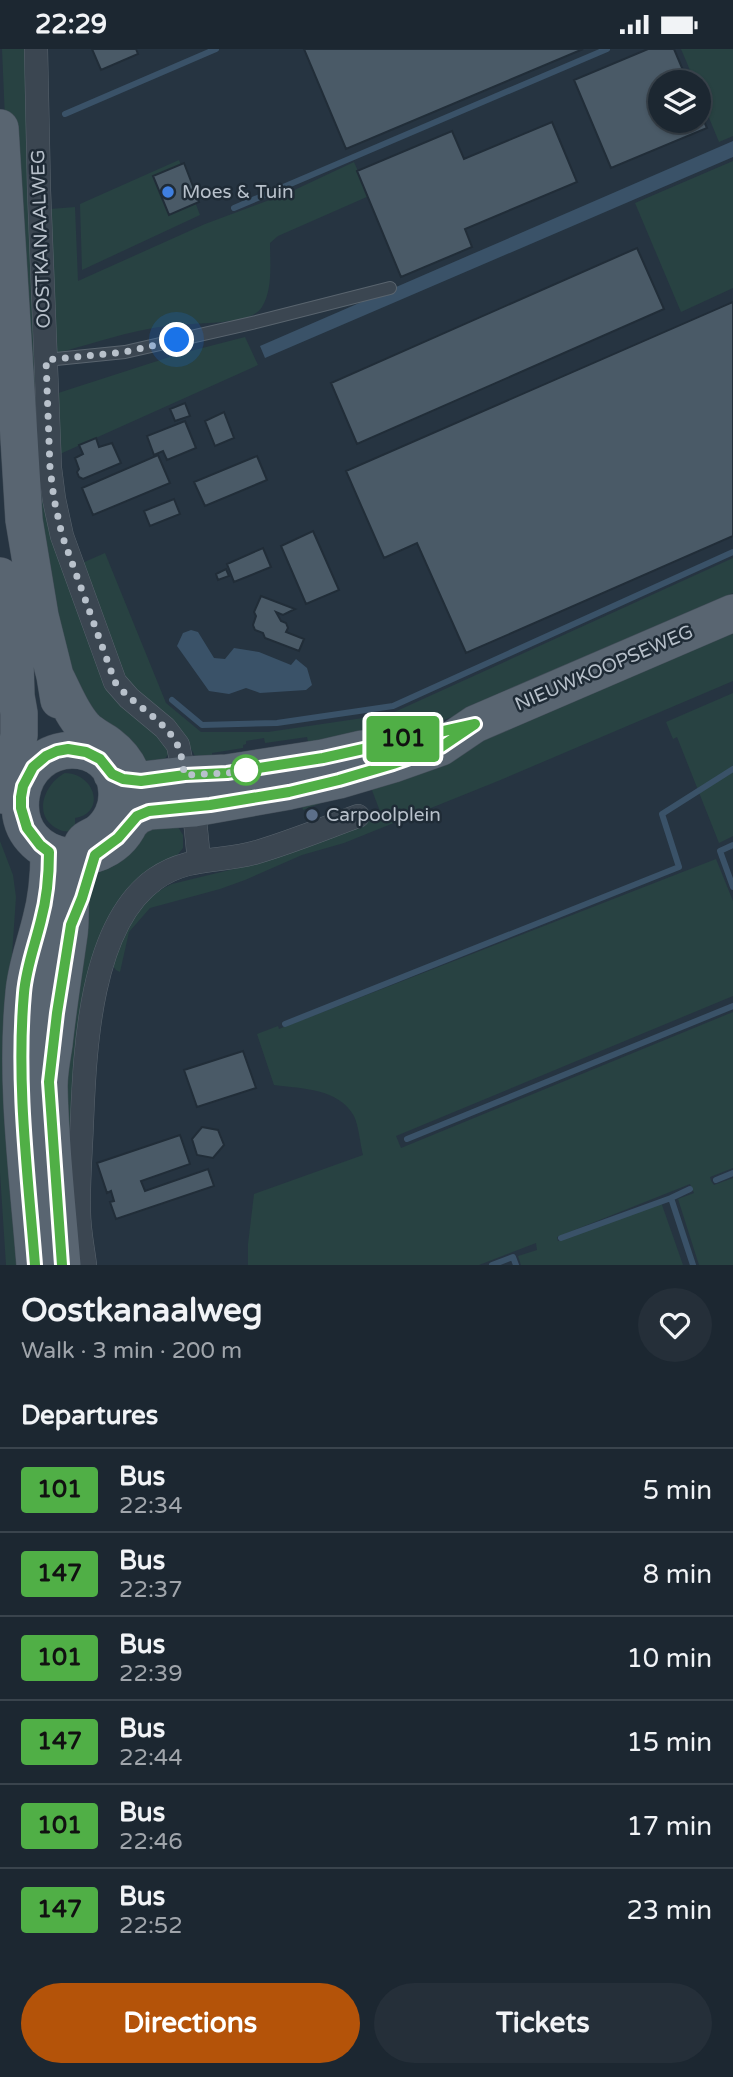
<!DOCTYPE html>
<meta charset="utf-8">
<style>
:root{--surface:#1c2731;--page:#252f39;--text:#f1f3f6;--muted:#a0a5ab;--line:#3a444d;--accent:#b45309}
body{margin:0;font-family:"Varela Round",sans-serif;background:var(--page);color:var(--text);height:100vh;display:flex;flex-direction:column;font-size:26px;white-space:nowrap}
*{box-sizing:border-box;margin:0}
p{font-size:23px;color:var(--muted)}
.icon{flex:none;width:38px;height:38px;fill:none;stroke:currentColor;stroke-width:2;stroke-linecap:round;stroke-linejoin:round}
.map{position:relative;height:1216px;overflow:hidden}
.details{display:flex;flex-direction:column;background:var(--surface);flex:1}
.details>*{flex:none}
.badge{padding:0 14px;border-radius:5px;font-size:24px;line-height:46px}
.buttons{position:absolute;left:648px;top:21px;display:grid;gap:14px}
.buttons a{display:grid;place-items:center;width:63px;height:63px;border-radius:50%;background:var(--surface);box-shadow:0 2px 5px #0004,0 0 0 2px var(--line);font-size:35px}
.you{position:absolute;width:35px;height:35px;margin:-18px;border:5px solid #fff;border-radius:50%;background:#1a73e8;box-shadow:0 0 0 10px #1a73e833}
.map>.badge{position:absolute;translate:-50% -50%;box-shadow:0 0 0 4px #fff}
h2{padding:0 21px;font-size:26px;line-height:63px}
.round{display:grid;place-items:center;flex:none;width:74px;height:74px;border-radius:37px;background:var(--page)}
.headline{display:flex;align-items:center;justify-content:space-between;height:119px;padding:0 21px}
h1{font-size:33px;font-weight:700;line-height:52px}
.cta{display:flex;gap:14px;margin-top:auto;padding:14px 21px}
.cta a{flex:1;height:80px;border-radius:42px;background:var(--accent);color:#fff;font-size:28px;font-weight:700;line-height:80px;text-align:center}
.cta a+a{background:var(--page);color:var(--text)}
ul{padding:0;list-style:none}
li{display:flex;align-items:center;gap:21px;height:84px;padding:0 21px;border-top:2px solid var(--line)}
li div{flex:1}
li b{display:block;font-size:26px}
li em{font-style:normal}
li .badge{min-width:77px;font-weight:700;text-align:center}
.status{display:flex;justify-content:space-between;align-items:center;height:49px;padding:0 35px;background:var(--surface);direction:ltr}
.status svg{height:19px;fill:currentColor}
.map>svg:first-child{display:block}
.green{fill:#284242}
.water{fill:#3a5268}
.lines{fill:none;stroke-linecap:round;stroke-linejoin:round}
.stream{stroke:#3a5268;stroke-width:6}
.building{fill:#4a5a67;stroke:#212d38;stroke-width:2}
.service-casing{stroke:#59646e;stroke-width:14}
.minor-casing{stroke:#59646e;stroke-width:24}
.primary-casing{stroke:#444f5a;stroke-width:38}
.service{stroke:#3b4651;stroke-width:12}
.minor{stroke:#3b4651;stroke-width:23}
.primary{stroke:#596571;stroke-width:37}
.line-casing{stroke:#fff;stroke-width:16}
.line{stroke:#50af46;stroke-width:10}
.walk{stroke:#b8c1cb;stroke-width:7;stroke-dasharray:0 12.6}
.shop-dot{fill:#3f7fe0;stroke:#1f2b36;stroke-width:2.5}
.stop-dot{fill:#fff;stroke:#50af46;stroke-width:3.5}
.service-dot{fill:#5c6f8a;stroke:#1f2b36;stroke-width:2.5}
.labels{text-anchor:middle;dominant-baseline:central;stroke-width:5;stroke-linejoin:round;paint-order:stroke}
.poi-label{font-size:19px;fill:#b8c1cb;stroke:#1f2b36;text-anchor:start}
.street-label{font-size:19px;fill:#b8c1cb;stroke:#1f2b36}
</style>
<div class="status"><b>22:29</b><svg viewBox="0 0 49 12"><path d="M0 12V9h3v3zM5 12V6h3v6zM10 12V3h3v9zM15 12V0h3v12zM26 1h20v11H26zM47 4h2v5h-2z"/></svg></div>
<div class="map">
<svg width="733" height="1216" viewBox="0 0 733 1216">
<rect width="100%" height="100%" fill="#263441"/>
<path class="green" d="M2 0H28L64 519 156 683 168 697 169 704 164 711 145 716 79 652 48 536 5 70Z
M681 0H733V87L719 93 698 42V33H695Z
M179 111 200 166 82 221 80 155Z
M733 112V239L681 263 635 154Z
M354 113 369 147 278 187 270 194C270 213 273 241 262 258 254 270 236 271 223 273 198 275 173 275 148 280 116 286 85 297 53 305L50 160 75 158 78 232 205 175 288 144Z
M245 288 258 316 60 405 55 345 179 305Z
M105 504 166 654 201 683H268L390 665 733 509V544L639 585 522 642 444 671 377 691 309 697 307 688 265 694 264 689 246 692V695L243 696V699L212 704 213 713 197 711 185 688 121 624 82 514Z
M733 580V632L498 732 344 794 302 806 245 831 220 840 150 859 129 883 120 923 116 921 112 916C127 878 132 854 172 835L246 817 381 765 370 736 303 761 301 754Z
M733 644V787L719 794 677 688 673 690 666 673Z
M65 724C96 725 106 764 75 769V783C69 783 63 783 58 780 31 767 45 734 65 724Z
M176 775 183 786V799L97 907 73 1149 64 1040 88 853 98 825 104 817 142 779Z
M0 792 13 826 16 848 7 978 21 1216H6L0 1124Z
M716 810 733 852V947L396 1087 401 1099 733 963V1119L710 1128 711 1132 714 1136 733 1129V1216H699L678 1150 694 1144 690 1135 557 1188 558 1192 661 1153 683 1216H521L518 1207 537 1201 536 1194 479 1216H248V1195L254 1145 363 1106C360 1094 359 1078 354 1067 338 1039 303 1040 274 1036L257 985 278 977 279 980Z"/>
<path class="water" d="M733 92V108L265 309 260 297Z
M191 581 198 583 214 609 225 610 234 599 259 603 291 616 296 610 307 619 312 636 306 641 260 644 246 639 229 645 209 642 177 597 183 584Z"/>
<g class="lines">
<path class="stream" d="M65 65 216 0
M234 159 607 0
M172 651 202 676 277 674 393 657 733 503
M733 796 720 802 733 838
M285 975 679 818 662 765 733 720
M407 1090 733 957
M716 1131 733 1124
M671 1149 690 1140
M561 1189 671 1149 693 1216
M492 1216 513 1208 516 1216"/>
</g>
<path class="building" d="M92 0H136L138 5 101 21Z
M304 0H583L346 100Z
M648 0H674L688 33H660V72H698V59L707 79 611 119 574 31Z
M552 73 577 133 465 180 472 198 401 228 357 122 452 82 464 110Z
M184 114 199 153 169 166 153 127Z
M637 199 664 260 357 395 331 334Z
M733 253V487L466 604 417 494 384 509 346 422Z
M185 354 190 367 175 372 170 360Z
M224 363 234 389 215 397 205 372Z
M185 372 196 399 167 411 163 402 154 406 147 387Z
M96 389 99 398 112 394 121 414 83 430 79 428 77 423 79 420 75 409 83 405 79 396Z
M158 406 170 434 93 466 82 439Z
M257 407 267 431 205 457 194 433Z
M174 450 180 465 150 477 144 462Z
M313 482 339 541 306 555 281 497Z
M263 499 271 518 234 533 227 515Z
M226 520 229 527 218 531 216 525Z
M261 547 295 560 283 566 276 563 281 572 286 574 288 579 286 583 304 590 299 602 265 589 263 584 255 581 253 576 256 567 254 563Z
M243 1002 256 1039 197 1058 184 1021Z
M202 1078 218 1081 224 1096 213 1109 197 1106 192 1090Z
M180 1086 190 1115 141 1132 145 1142 208 1120 214 1137 116 1170 110 1153 114 1152 111 1142 107 1144 97 1114Z"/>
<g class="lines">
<g class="service-casing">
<path id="service" d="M46 311 125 303 256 273 390 239"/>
</g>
<g class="minor-casing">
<path id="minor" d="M36 0 39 141 50 419 54 450 62 487 115 633 129 649 165 679 178 696 182 716 193 751 199 811
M85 1216C83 1199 79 1181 79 1163 78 1133 81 1102 82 1072 85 1000 90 876 155 830 189 806 222 814 257 803 291 793 325 779 358 767"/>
</g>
<g class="primary-casing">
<path id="primary" d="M0 79 24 471 40 567 55 627 59 651
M0 527 15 612 16 647 19 664V686L15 709 3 746
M55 627C64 644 71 664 84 678 91 686 101 690 109 696 130 712 140 736 134 762 117 831 11 819 21 747 30 686 115 687 117 743 118 758 111 774 98 784 92 788 85 789 82 796 76 807 74 830 72 842 69 856 71 871 69 885 64 921 58 958 54 995 52 1008 49 1023 49 1037 50 1096 57 1156 62 1216
M112 725 134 732 185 726 227 724 323 709 362 700
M130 774 137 767 149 762 194 759 289 742 339 731 393 715 441 698 475 675 733 564
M35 1216C28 1126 15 1034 24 944 26 919 35 896 41 871 47 849 49 826 49 803"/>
</g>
<use href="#service" class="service"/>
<use href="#minor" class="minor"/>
<use href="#primary" class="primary"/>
</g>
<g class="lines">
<g class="line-casing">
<path id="line" d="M35 1216C28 1126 16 1034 24 944 26 919 35 896 41 871 47 849 49 826 49 803L40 796 27 779 21 759V748L23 737 33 718 46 707 57 702 68 700 86 703 100 710 112 725 123 730 141 732 185 726 227 724 323 709 475 675 441 698 393 715 339 731 289 743 210 756 149 762 137 767 118 789 95 806 82 849 71 876 57 964 49 1033 62 1216"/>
</g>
<use href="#line" class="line"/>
<path class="walk" d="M177 291 125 303 46 311 50 419 54 450 62 486 115 633C132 656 163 669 177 695 182 704 182 716 185 726L227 724 248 721H246"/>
</g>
<circle class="shop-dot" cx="168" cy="143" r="7"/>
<circle class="stop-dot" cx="246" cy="721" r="14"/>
<circle class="service-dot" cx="312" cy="766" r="7"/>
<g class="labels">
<g class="poi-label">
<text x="182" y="143">Moes &amp; Tuin</text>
<text x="326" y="766">Carpoolplein</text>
</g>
<g class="street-label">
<text transform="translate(41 190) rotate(-92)">OOSTKANAALWEG</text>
<text transform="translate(604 619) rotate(-23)">NIEUWKOOPSEWEG</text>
</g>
</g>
</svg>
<div class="buttons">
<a><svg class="icon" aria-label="layers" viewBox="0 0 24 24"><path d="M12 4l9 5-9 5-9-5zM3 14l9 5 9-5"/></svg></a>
</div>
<div class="you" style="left:177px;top:291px"></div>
<b class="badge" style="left:403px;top:690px;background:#50af46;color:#111">101</b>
</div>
<section class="details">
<div class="headline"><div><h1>Oostkanaalweg</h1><p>Walk · 3 min · 200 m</p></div><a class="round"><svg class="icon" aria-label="heart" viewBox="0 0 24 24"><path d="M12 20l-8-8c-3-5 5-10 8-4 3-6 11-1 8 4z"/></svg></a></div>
<h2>Departures</h2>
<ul>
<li><span class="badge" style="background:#50af46;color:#111">101</span><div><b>Bus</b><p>22:34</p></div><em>5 min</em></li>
<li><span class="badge" style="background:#50af46;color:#111">147</span><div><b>Bus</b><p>22:37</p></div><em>8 min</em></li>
<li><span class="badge" style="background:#50af46;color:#111">101</span><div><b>Bus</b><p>22:39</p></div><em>10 min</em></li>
<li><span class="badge" style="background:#50af46;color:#111">147</span><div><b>Bus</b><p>22:44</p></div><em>15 min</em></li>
<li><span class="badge" style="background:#50af46;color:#111">101</span><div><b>Bus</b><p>22:46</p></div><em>17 min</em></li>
<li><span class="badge" style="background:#50af46;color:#111">147</span><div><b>Bus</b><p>22:52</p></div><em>23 min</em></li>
</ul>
<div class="cta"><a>Directions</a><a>Tickets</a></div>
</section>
